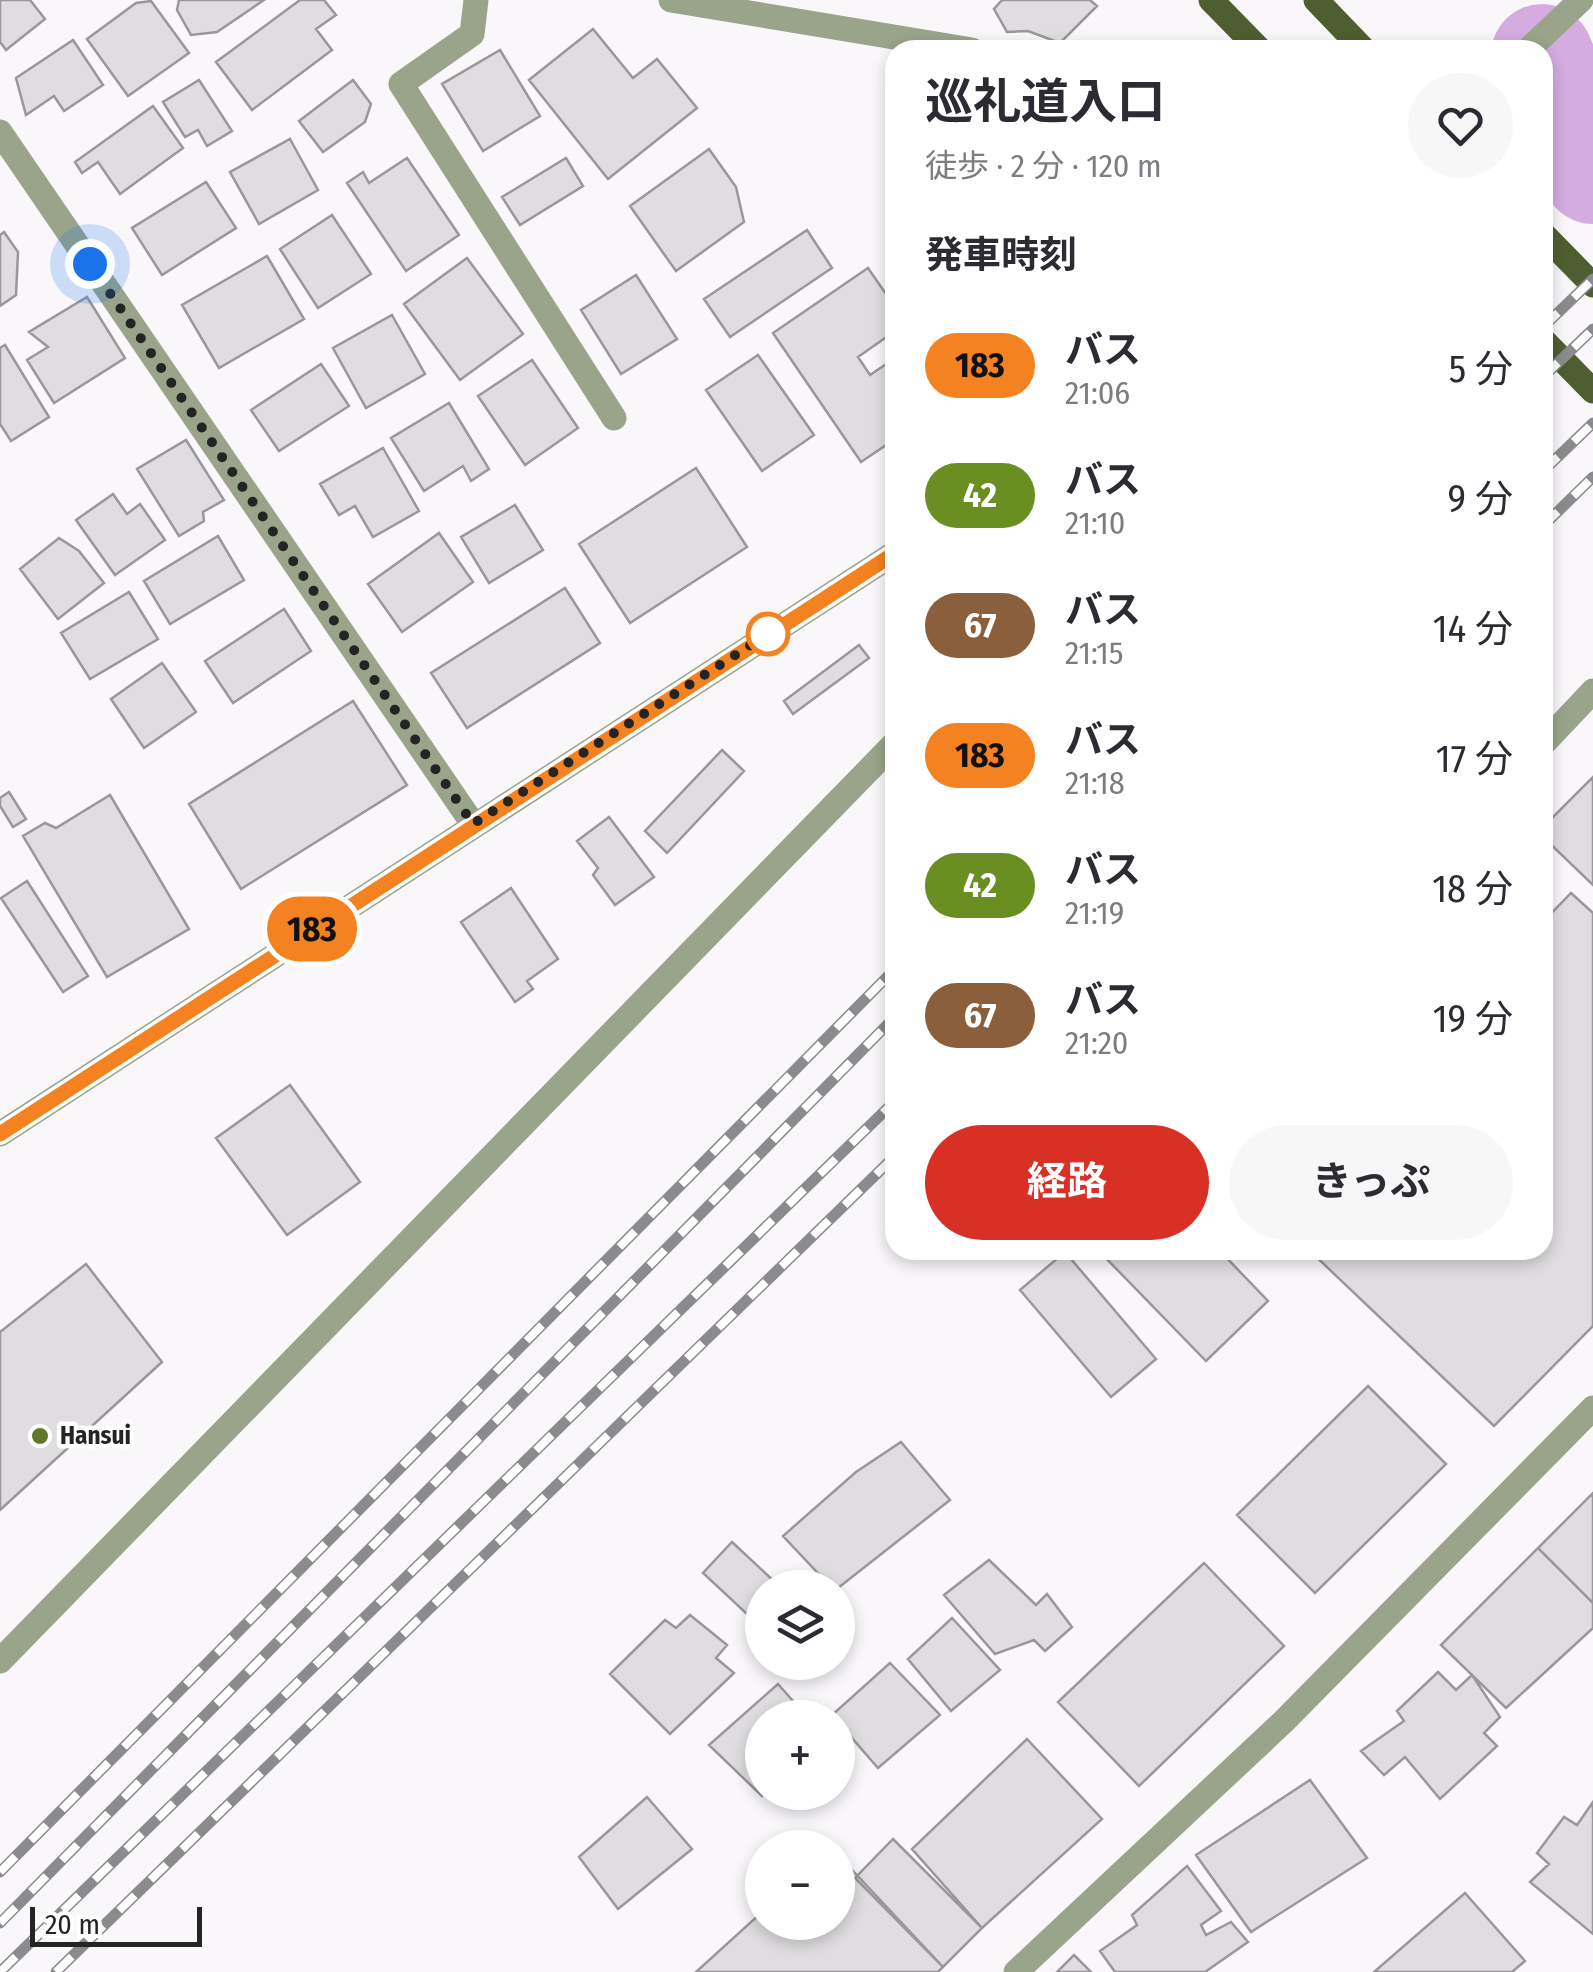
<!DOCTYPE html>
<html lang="ja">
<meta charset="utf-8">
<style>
:root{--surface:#fff;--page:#f7f7f7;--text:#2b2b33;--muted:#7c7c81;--accent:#d93025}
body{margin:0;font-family:"Fira Sans Condensed","Noto Sans JP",sans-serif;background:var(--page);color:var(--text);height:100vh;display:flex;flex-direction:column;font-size:38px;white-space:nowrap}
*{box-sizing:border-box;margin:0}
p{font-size:32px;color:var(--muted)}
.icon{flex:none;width:55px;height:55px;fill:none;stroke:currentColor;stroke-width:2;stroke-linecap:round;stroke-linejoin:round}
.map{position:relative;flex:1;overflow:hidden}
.drawer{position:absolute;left:885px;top:40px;width:668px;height:1220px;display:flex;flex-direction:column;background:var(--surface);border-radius:30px;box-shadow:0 5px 15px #0003}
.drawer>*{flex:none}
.badge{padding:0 20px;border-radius:32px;font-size:35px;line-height:65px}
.tools{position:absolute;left:745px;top:1570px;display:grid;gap:20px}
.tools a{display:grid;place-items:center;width:110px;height:110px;border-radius:50%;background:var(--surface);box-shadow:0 5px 15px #0003;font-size:50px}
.scale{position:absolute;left:30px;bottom:25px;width:172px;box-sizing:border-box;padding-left:10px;border:5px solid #252425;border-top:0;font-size:28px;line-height:35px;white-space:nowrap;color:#252425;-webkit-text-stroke:8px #fff;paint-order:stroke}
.you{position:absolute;width:50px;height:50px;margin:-25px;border:8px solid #fff;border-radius:50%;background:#1a73e8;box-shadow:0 0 0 15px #1a73e833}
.map>.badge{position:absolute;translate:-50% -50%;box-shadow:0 0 0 5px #fff}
h2{padding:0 40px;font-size:38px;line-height:90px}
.round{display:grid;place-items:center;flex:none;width:105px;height:105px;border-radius:52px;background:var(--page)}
.summary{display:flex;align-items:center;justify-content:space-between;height:170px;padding:0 40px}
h1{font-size:48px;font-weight:700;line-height:75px}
.primary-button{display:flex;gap:20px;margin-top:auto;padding:20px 40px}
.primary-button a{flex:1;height:115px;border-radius:60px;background:var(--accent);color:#fff;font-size:40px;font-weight:700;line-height:115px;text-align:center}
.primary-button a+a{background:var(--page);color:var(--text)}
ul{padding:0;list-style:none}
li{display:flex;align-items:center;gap:30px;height:130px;padding:0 40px}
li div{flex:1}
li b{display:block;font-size:38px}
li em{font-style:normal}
li .badge{min-width:110px;font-weight:700;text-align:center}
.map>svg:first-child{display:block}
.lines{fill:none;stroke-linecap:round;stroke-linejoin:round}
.river{stroke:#d4ace0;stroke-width:102}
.building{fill:#dfdde0;stroke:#99979a;stroke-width:2.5}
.minor{stroke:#9aa48a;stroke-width:25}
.major{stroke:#4f5e30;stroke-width:25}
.rail-casing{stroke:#8b8a8c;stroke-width:11}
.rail{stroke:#fff;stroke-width:8;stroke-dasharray:22;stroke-linecap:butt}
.line-casing{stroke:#fff;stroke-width:22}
.line{stroke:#f58220;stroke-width:15}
.walk{stroke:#252425;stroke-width:10;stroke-dasharray:0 18}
.stop-dot{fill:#fff;stroke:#f58220;stroke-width:5}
.poi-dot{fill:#61782a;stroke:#fff;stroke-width:4}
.labels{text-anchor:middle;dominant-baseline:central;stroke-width:9;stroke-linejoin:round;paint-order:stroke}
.poi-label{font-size:25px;font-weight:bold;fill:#252425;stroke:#fff;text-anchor:start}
</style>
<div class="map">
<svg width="1593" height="1972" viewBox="0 0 1593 1972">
<rect width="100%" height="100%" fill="#f9f7fa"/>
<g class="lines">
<path class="river" d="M1542 55 1593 173"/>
</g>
<path class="building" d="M0 0H30L45 19 6 50 0 42Z
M179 0H264L217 32 191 35 177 10Z
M300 0H324L336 15 316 29 332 50 252 110 216 62Z
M1002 0H1090L1097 6 1060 43 1028 31 1007 32 994 9Z
M151 1 189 53 128 96 87 39 136 3Z
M593 29 633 78 657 59 697 108 608 179 529 80Z
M73 40 103 85 64 111 54 96 26 115 16 78Z
M500 50 540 116 483 151 442 84Z
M199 80 232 131 207 146 198 130 185 137 163 102Z
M353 80 371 104 365 122 323 152 299 121Z
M153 106 183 148 120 194 98 162 82 173 75 162Z
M290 139 318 190 259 224 230 172Z
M709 149 736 187 744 222 676 271 630 206Z
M407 158 459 235 406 271 347 183 363 172 369 183Z
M566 158 583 186 520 225 502 197Z
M206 182 236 228 162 275 132 228Z
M332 215 371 274 318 308 280 249Z
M807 230 832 268 730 337 704 299Z
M4 232 18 252 16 295 0 306V235Z
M267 256 304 319 219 368 182 305Z
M467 258 523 334 460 380 404 304Z
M868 268 895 307V331L858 357 870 375 895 358V439L861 462 773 333Z
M636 275 677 339 621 374 581 310Z
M87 297 125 358 54 403 27 360 48 347 29 332Z
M392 315 425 374 366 408 333 348Z
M5 345 49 417 11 441 0 424V348Z
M758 355 814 435 762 471 706 390Z
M532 360 578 428 525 465 478 396Z
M321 364 349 406 279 451 251 410Z
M449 403 489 469 471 481 463 466 424 491 391 438Z
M186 440 224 500 203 512 204 521 179 536 137 469Z
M383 448 419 511 373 537 355 506 339 515 320 484Z
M696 468 747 547 630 623 579 544Z
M113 494 127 514 140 504 165 540 115 575 76 520Z
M515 505 543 550 489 583 461 537Z
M439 533 473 582 402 632 368 584Z
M218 536 244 580 170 624 144 581Z
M59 538 79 551 104 583 58 619 20 569Z
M565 588 600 643 467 728 431 673Z
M129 592 158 639 90 679 61 633Z
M284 609 311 651 233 703 205 661Z
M859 645 869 658 793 714 784 701Z
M162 663 196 712 144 748 111 699Z
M353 701 407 785 241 889 189 804Z
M722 750 744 771 667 853 645 831Z
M1593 777V885L1542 836V828Z
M9 792 26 819 13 827 0 806V798Z
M110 795 189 929 107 977 23 836 45 823 56 828Z
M609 817 654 877 615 905 593 875 598 868 577 841Z
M27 881 88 976 63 992 1 898Z
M511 888 558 959 527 981 533 989 515 1002 461 922Z
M1571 893 1593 913V1326L1494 1426 1309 1250H1542V923Z
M290 1085 360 1182 287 1235 216 1138Z
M1098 1250H1219L1268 1301 1206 1361Z
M1065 1252 1156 1359 1111 1397 1020 1290Z
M86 1264 162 1362 0 1510V1332Z
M1368 1386 1446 1464 1315 1593 1237 1515Z
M901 1442 950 1500 838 1588H832L783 1536 856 1472Z
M1593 1493V1603L1538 1548Z
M732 1542 777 1584 762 1588V1599L748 1615 703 1573Z
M1538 1548 1593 1603V1628L1506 1708 1441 1645Z
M989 1560 1036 1605 1047 1594 1072 1627 1045 1651 1034 1640 995 1654 944 1595Z
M1204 1563 1284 1646 1139 1786 1058 1702Z
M690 1615 727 1645 716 1658 734 1673 670 1734 610 1674 665 1620 676 1628Z
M952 1618 1000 1670 951 1711 908 1659Z
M890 1663 940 1715 878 1768 832 1715Z
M1438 1672 1456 1690 1472 1675 1500 1717 1484 1733 1497 1746 1440 1799 1405 1757 1384 1775 1361 1751 1404 1721 1397 1711Z
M778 1684 808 1718H762L766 1792 762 1796 709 1745Z
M1027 1739 1102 1819 982 1928 912 1849Z
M1310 1780 1367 1858 1251 1932 1196 1855Z
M647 1797 692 1849 618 1909 579 1857Z
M1593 1802V1934L1530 1882 1549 1864 1537 1853 1564 1817 1577 1825Z
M893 1839 982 1928 943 1967 855 1878Z
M838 1855 943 1967 938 1972H696L762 1912V1922H838Z
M1187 1866 1221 1911 1201 1925 1206 1935 1231 1922 1248 1942 1205 1972H1115L1100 1951 1137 1925 1132 1915Z
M1465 1893 1525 1961 1512 1972H1374Z
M1074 1955 1091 1972H1057Z"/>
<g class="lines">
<path class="minor" d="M476 0 472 34 401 84 614 418
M671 0 972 50
M1528 50 1581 0
M0 132 473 824
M1542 745 1593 691
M0 1134 895 553
M0 1661 895 743
M1016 1972 1283 1722 1593 1408"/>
<path class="major" d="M1211 0 1260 50
M1316 0 1364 50
M1542 233 1593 285
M1542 339 1593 391"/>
<g class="rail-casing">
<path id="rail" d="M1542 328 1593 279
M1542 378 1593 329
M1542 472 1593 423
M1542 527 1593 477
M0 1872 895 969
M0 1923 895 1017
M0 1972 895 1101
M56 1972 895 1156"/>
</g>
<use href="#rail" class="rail"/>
</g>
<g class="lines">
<g class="line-casing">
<path id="line" d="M0 1134 895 553"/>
</g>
<use href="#line" class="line"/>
<path class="walk" d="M90 264 473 824 768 634"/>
</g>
<circle class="stop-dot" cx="768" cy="634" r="20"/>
<circle class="poi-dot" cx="40" cy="1436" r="10"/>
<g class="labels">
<g class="poi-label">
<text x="60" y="1436">Hansui</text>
</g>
</g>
</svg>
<div class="tools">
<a><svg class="icon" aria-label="layers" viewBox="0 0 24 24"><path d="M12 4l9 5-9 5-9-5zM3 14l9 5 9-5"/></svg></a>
<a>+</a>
<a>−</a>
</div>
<div class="scale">20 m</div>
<div class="you" style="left:90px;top:264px"></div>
<b class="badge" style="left:312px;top:929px;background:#f58220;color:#111">183</b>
<section class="drawer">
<div class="summary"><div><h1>巡礼道入口</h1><p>徒歩 · 2 分 · 120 m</p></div><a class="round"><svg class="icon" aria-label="heart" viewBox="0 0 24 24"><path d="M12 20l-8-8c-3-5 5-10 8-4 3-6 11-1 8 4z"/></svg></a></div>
<h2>発車時刻</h2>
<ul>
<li><span class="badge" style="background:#f58220;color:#111">183</span><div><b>バス</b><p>21:06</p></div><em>5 分</em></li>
<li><span class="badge" style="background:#6b8e23;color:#fff">42</span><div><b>バス</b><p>21:10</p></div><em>9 分</em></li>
<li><span class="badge" style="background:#8b5e3c;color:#fff">67</span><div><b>バス</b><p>21:15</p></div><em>14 分</em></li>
<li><span class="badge" style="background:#f58220;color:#111">183</span><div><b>バス</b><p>21:18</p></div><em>17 分</em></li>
<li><span class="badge" style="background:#6b8e23;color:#fff">42</span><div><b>バス</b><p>21:19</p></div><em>18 分</em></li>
<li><span class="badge" style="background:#8b5e3c;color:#fff">67</span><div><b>バス</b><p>21:20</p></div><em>19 分</em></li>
</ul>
<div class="primary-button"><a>経路</a><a>きっぷ</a></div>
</section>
</div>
